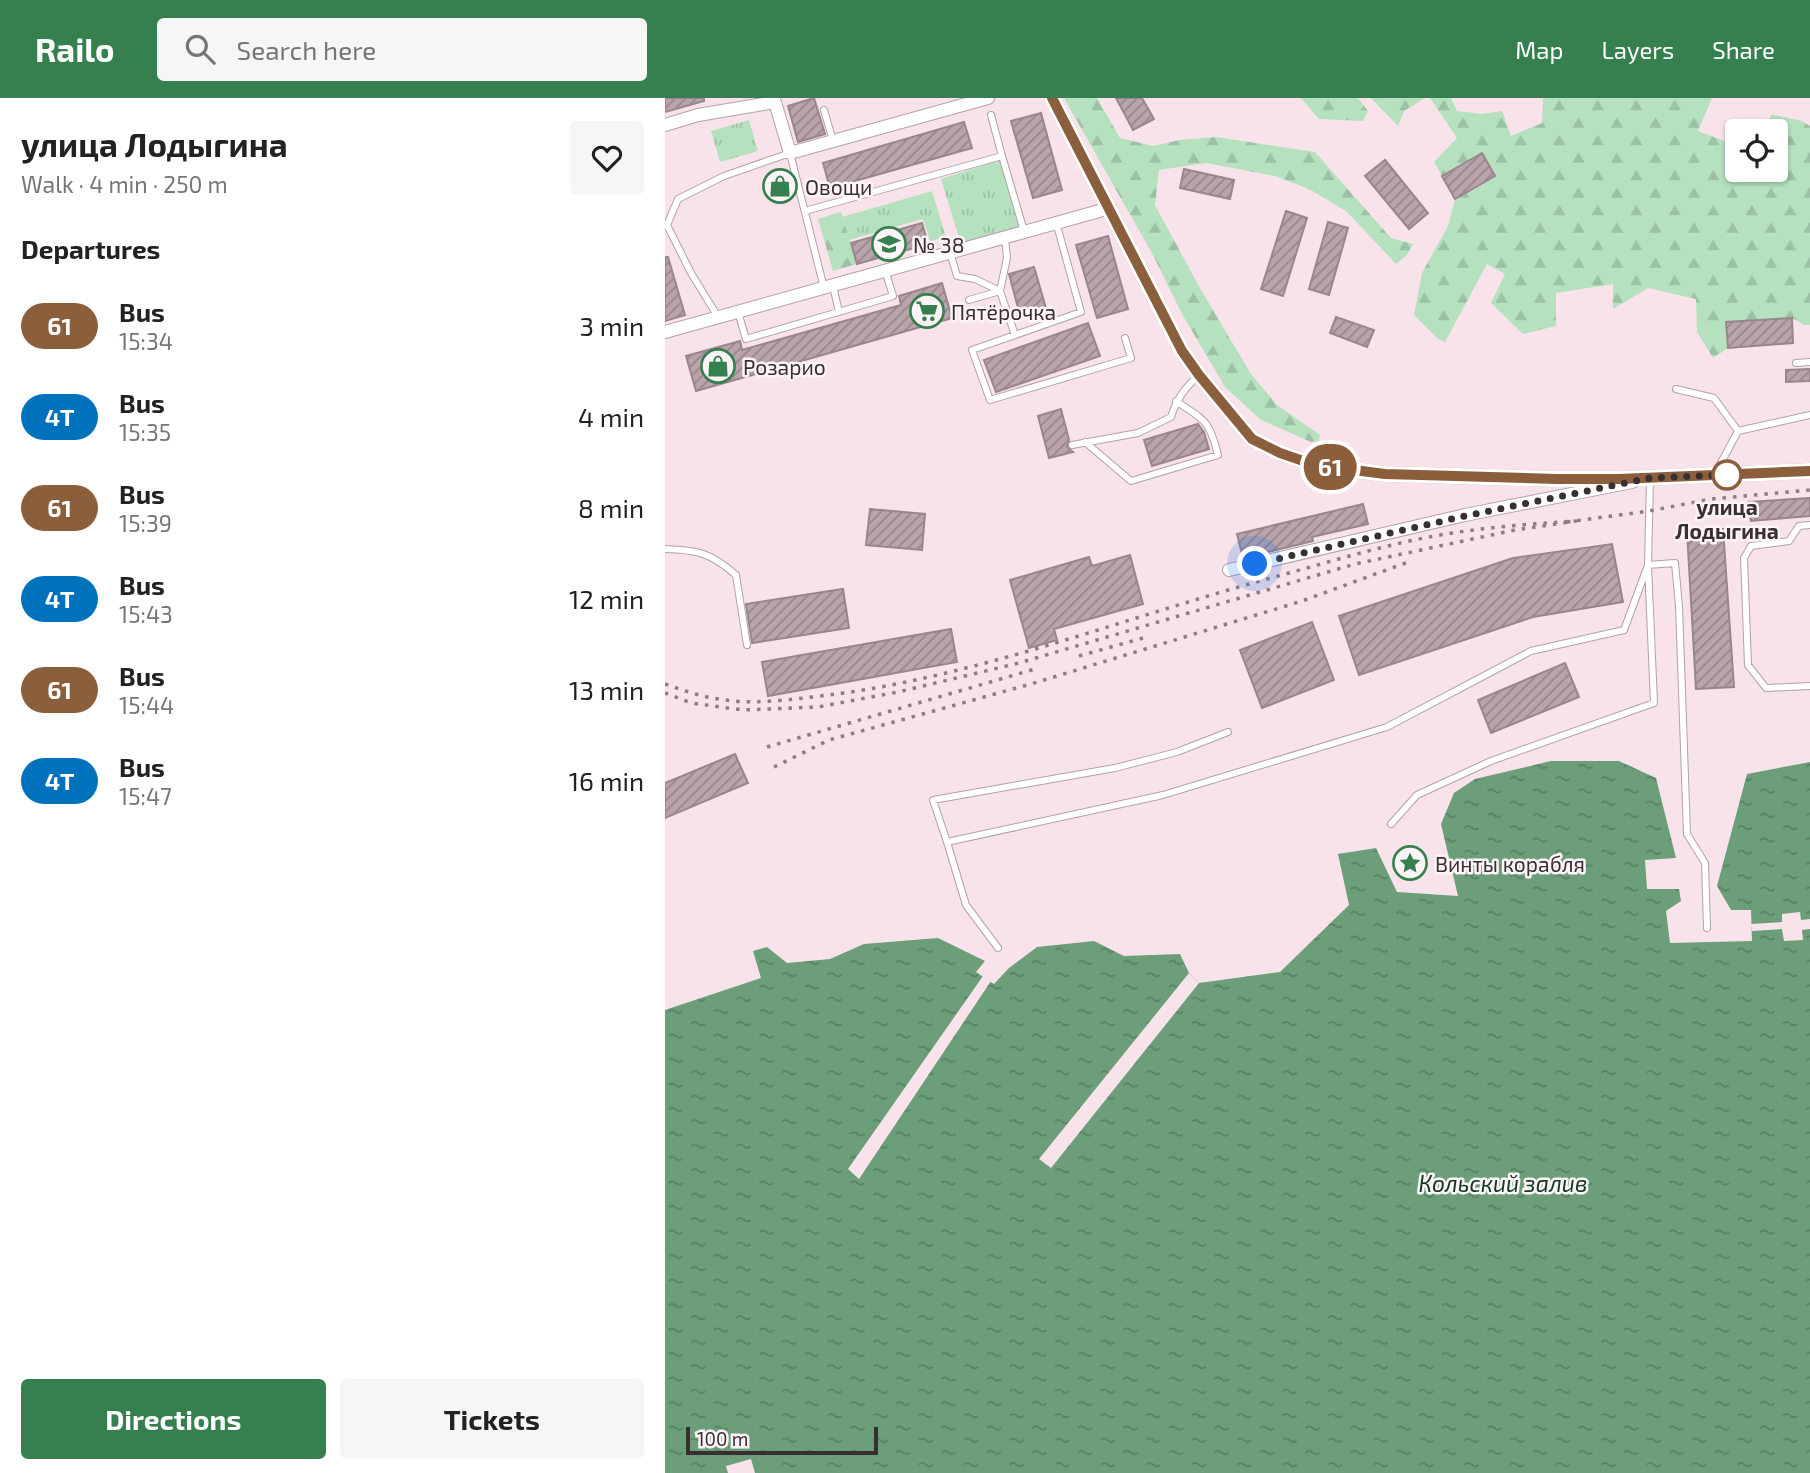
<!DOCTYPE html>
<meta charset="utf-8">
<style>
:root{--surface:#fff;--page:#f6f6f6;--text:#222;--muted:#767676;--accent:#35804e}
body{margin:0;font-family:"Exo 2",sans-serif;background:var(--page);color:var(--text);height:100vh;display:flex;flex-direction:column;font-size:26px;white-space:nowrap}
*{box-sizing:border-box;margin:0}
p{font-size:23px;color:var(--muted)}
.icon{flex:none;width:38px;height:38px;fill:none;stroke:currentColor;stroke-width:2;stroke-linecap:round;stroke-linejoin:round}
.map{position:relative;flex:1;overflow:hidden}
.details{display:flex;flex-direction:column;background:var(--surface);width:665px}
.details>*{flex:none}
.badge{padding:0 14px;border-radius:23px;font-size:24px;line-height:46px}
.fabs{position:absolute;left:1060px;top:21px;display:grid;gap:14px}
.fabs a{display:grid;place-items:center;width:63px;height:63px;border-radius:7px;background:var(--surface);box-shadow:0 2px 5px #0004;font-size:35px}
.scale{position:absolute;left:21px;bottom:18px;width:192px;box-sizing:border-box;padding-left:7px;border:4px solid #382f32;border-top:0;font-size:19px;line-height:24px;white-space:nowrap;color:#382f32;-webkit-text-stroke:5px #fdf4f7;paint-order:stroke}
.you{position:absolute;width:35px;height:35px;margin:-18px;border:5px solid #fff;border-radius:50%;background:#1a73e8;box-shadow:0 0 0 10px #1a73e833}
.map>.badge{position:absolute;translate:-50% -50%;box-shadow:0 0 0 4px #fff}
h2{padding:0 21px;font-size:26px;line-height:63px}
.round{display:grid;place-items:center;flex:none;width:74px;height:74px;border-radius:7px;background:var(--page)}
.head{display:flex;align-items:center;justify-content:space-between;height:119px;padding:0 21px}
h1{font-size:33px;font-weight:700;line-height:52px}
.action{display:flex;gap:14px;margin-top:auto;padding:14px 21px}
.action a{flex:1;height:80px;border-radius:7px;background:var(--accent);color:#fff;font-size:28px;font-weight:700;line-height:80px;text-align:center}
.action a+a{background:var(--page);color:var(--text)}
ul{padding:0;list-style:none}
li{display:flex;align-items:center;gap:21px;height:91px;padding:0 21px}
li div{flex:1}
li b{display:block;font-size:26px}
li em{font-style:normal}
li .badge{min-width:77px;font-weight:700;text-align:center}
header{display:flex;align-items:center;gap:42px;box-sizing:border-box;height:98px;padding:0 35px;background:var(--accent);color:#fff}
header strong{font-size:33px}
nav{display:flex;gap:38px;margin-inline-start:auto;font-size:24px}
.search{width:490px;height:63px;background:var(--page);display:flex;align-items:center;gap:18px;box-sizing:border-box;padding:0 24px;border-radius:7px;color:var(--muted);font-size:26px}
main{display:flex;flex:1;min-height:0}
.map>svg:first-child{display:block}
.grass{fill:url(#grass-tufts)}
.forest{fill:url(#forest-firs)}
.water{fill:url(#water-ripples)}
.pier{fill:#f9e3ea}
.building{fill:url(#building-hatch);stroke:#99858c;stroke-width:2}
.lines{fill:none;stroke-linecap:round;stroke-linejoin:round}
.service-casing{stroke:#b5a0a7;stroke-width:8}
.minor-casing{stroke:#b5a0a7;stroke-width:14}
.tertiary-casing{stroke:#b5a0a7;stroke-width:16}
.service{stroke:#fff;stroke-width:6}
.minor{stroke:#fff;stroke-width:12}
.tertiary{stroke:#fff;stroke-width:14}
.rail{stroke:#8c7d82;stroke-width:3.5;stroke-dasharray:3.5 7;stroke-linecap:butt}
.line-casing{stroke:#fff;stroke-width:16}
.line{stroke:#8b5e3c;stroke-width:10}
.walk{stroke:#382f32;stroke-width:7;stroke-dasharray:0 12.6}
.stop-dot{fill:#fff;stroke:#8b5e3c;stroke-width:3.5}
.labels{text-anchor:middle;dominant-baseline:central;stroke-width:5;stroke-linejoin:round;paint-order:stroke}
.poi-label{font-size:21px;fill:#382f32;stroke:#fdf4f7;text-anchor:start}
.stop-label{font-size:21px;font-weight:bold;fill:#382f32;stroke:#fdf4f7}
.water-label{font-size:23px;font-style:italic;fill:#123a20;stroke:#fdf4f7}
</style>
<header>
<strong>Railo</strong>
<div class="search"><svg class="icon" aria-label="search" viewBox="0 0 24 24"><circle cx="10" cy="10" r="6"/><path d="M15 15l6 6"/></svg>Search here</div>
<nav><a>Map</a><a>Layers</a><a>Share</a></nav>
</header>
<main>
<section class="details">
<div class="head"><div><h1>улица Лодыгина</h1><p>Walk · 4 min · 250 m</p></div><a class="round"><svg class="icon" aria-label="heart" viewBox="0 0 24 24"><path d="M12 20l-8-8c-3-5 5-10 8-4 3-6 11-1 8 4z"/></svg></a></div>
<h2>Departures</h2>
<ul>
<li><span class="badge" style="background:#8b5e3c;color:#fff">61</span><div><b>Bus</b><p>15:34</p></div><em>3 min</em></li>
<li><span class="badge" style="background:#0072bc;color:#fff">4Т</span><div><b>Bus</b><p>15:35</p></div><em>4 min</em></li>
<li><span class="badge" style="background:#8b5e3c;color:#fff">61</span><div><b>Bus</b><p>15:39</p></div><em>8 min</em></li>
<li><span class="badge" style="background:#0072bc;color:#fff">4Т</span><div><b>Bus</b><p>15:43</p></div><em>12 min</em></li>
<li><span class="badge" style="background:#8b5e3c;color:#fff">61</span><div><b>Bus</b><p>15:44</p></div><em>13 min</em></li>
<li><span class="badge" style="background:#0072bc;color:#fff">4Т</span><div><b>Bus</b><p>15:47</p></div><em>16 min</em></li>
</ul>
<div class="action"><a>Directions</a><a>Tickets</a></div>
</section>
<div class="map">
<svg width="1145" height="1375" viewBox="0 0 1145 1375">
<defs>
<pattern id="grass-tufts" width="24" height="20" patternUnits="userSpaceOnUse" patternTransform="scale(1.75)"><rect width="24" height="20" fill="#b5e1bf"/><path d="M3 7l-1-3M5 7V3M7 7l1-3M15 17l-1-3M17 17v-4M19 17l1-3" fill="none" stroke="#9cc1a5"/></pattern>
<pattern id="forest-firs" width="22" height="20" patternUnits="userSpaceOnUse" patternTransform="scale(1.75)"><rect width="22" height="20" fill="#b5e1bf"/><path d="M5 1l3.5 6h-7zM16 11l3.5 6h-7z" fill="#9cc1a5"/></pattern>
<pattern id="water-ripples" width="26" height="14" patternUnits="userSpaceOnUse" patternTransform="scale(1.75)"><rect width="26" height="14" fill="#6b9e79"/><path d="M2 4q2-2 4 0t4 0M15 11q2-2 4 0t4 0" fill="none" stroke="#598164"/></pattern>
<pattern id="building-hatch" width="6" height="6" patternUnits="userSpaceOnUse" patternTransform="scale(1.75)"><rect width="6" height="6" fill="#b9a4ab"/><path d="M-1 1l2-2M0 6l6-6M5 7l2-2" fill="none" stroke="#97868c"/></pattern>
</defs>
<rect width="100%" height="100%" fill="#f9e3ea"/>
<path class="grass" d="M84 22 93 53 55 64 46 33Z
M335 62 354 128 296 146 276 81Z
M267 93 281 139 265 143 258 121 184 142 177 119Z"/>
<path class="forest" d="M399 0H432L455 40 488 48 515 42 551 39 650 54 726 140 748 146 742 157 731 166 681 113 644 91 610 78 541 65 494 72 490 107 536 192 586 276 612 307 655 337 654 343 646 344 596 322 560 289 517 216 488 157Z
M636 0H693L703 13 698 23 654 21Z
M706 0H760L739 13 733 28Z
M765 0H786L792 13 817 16 837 13 846 38 877 25 878 0H1047L1033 33 1073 48V72H1111V33H1103L1106 16 1137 23 1145 28V227H1139L1127 220 1061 224 1063 250 1048 260 1032 234 1031 201 983 190 948 211V186L891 195V228L858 236 826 205 840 176 822 166 780 244 772 240 749 217 757 175 783 128 790 101 830 78 817 56 777 78 769 64 792 40Z
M176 114 192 166 168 173 153 121Z"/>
<path class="water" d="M886 663H954L991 680 1011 760 980 762 982 791H1014L1016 803 1001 813 1005 845 1087 843 1086 812H1066L1052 788 1082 676 1145 664V1375H0V912L96 880 88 853 102 849 122 865 165 861 199 846 273 840 320 863 311 874 329 886 344 870 372 849 429 843 459 858 515 856 524 875 534 885 615 874 684 807 673 756 711 750 732 794 793 798 776 726 789 695 810 681Z"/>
<path class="pier" d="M1135 814 1136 822 1145 821V831L1137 832 1138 842 1119 843 1117 831 1087 833 1086 826 1117 824V816Z
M524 875 534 885 386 1070 374 1061Z
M318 878 326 883 194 1081 183 1071Z
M86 1361 90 1375H63L61 1368Z"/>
<path class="building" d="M0 0H39V3L0 14Z
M149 0 160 36 133 44 123 8Z
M451 0H477L489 21 468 32Z
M376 15 397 92 368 100 346 23Z
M299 24 307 50 165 90 158 65Z
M817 55 830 78 790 101 777 78Z
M720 62 763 115 744 131 700 78Z
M519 71 569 82 565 101 515 90Z
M621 113 642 120 618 198 596 191Z
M663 124 683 130 664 197 644 191Z
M257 125 263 146 192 166 186 145Z
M443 138 463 211 432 220 411 147Z
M0 159H3L20 217 0 223Z
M369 169 381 210 355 217 344 176Z
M277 185 287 220 31 293 21 258 75 243 77 252 236 207 234 198Z
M671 219 709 232 702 249 665 235Z
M1127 220 1128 245 1063 250 1061 224Z
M423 225 435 258 331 294 319 262Z
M1145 271V283L1121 284V272Z
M396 311 404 342 402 349 408 354 384 360 373 318Z
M533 326 539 334 544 351 487 368 479 342Z
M1145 400V418L1086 423 1084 404Z
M698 406 703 426 647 439 648 443 578 460 572 436Z
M205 411 260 416 257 452 201 447Z
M1058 431 1069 589 1031 591 1022 433Z
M947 446 958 504 868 519 694 577 674 518 848 460Z
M465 457 478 506 389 531 392 542 364 550 345 482 424 459 427 468Z
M178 491 184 530 87 545 81 506Z
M647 524 669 582 597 610 575 552Z
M286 531 292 564 103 598 97 564Z
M900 565 914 599 826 635 813 602Z
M70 656 83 685 0 720V685Z"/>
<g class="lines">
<g class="service-casing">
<path id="service" d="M159 12 168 43
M326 17 337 58
M140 113 337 58 359 133
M391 124 416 214 307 252 325 302 466 260 460 240
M340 140 342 160 335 193 350 237
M285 154 292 178 310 181 335 193
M168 188 174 214
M304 202 335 193
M73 214 81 241 228 198 220 172
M53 219 26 175 2 127 13 101 59 78 125 55 159 190
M1131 265 1145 264
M1011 291 1049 300 1073 333
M420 344 466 383 553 357C544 321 540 323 511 303
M407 347 473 335 506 319C512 300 520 290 534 277
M1050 376 1073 333 1145 317
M1145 427 1134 428 1124 443 1086 448 1079 460 1083 567 1101 590 1145 588
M0 451C33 452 46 455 71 477L82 547
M726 726 752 697 826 663 989 605 983 467 985 380
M282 744 268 702 450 670 512 654 563 634
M333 850 301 807 282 744 498 697 722 629 866 553 959 532 983 467 1010 465 1014 508 1022 736 1040 765 1042 830"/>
</g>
<g class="minor-casing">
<path id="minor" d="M0 27 33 17 110 4 125 55 323 0
M0 234 445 110
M564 472 800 417 967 384"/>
</g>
<g class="tertiary-casing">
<path id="tertiary" d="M387 0 517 253 534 277 587 341 615 355 650 367 720 376 891 381H954L1145 373"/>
</g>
<use href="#service" class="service"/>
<use href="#minor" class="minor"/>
<use href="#tertiary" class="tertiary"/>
<path class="rail" d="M902 424 984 413 1046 401 1145 392
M414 558 478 540
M0 586C20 593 40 600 61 602 95 607 137 600 172 596 317 576 454 522 595 483 651 468 707 450 764 439 812 430 861 426 911 423L850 432 690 466 354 565 233 594 153 609 78 612 26 605 0 595
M102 649 370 571
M109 669 164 642 366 586 637 503 746 463"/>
</g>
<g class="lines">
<g class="line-casing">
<path id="line" d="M387 0 517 253 534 277 587 341 615 355 650 367 720 376 891 381H954L1145 373"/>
</g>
<use href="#line" class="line"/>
<path class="walk" d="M590 466 800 418 985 380 1062 377"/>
</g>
<defs>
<g id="shop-ring" transform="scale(1.75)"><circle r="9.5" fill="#fdf4f7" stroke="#35804e" stroke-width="1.5"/><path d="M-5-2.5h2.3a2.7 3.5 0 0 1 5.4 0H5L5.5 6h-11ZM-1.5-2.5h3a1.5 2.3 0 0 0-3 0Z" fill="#35804e"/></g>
<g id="school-ring" transform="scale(1.75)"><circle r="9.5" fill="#fdf4f7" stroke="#35804e" stroke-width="1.5"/><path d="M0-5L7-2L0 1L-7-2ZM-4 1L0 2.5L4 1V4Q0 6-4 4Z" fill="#35804e"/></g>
<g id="supermarket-ring" transform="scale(1.75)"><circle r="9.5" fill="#fdf4f7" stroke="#35804e" stroke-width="1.5"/><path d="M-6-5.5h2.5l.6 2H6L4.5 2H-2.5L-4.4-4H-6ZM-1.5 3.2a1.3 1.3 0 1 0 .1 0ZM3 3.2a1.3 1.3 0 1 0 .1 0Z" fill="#35804e"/></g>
<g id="sight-ring" transform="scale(1.75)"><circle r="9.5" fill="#fdf4f7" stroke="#35804e" stroke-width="1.5"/><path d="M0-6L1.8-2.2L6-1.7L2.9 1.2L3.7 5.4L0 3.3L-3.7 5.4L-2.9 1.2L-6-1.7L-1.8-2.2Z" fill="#35804e"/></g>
</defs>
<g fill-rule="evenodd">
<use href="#shop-ring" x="115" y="88"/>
<use href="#school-ring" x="224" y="146"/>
<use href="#supermarket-ring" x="262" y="213"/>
<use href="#shop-ring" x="53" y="268"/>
<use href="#sight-ring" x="745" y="765"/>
</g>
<circle class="stop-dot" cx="1062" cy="377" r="14"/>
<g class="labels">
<g class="poi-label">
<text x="140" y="88">Овощи</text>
<text x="248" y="146">№ 38</text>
<text x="286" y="213">Пятёрочка</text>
<text x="78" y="268">Розарио</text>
<text x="770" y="765">Винты корабля</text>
</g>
<g class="stop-label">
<text x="1062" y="408">улица<tspan x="1062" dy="24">Лодыгина</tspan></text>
</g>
<g class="water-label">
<text x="838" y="1085">Кольский залив</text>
</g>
</g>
</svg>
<div class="fabs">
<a><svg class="icon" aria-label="locate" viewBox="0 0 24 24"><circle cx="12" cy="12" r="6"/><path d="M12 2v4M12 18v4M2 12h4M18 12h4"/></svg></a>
</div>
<div class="scale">100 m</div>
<div class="you" style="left:590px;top:466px"></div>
<b class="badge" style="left:665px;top:369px;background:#8b5e3c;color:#fff">61</b>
</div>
</main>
